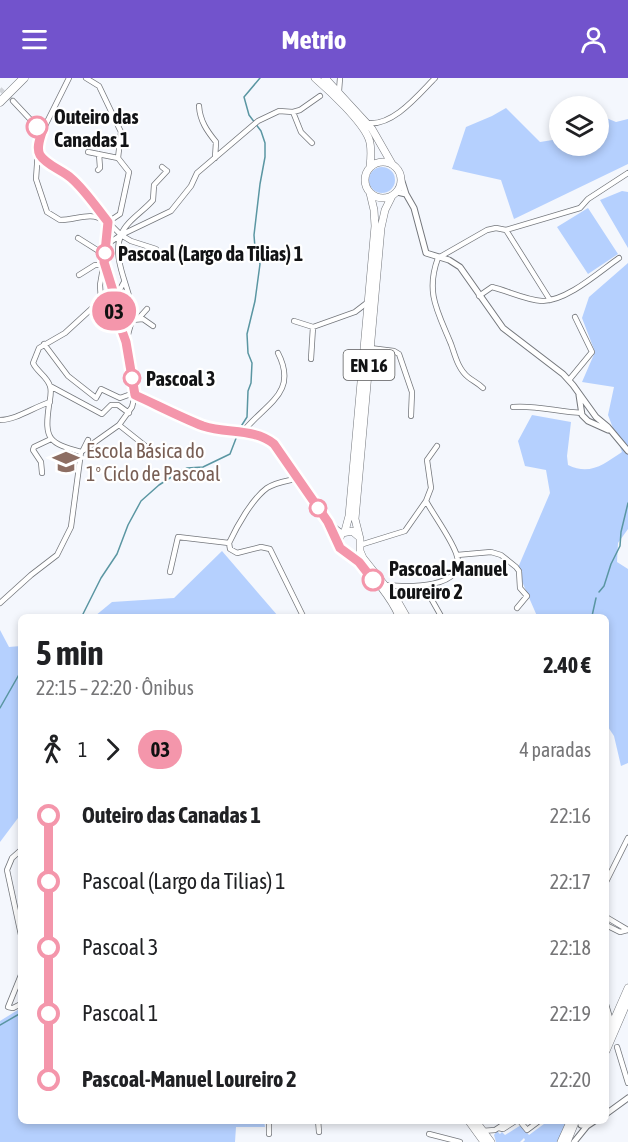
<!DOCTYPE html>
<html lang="pt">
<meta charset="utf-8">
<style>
:root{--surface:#fff;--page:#f2f2f2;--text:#202124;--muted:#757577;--accent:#7253cc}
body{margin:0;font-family:"Asap Condensed",sans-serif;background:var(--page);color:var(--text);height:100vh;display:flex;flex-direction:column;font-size:22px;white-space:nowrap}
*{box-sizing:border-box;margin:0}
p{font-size:20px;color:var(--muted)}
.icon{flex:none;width:33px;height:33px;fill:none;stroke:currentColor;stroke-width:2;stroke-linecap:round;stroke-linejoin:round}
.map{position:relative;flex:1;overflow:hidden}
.sheet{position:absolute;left:18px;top:536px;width:591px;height:510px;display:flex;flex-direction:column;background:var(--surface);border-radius:9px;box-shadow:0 3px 9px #0003}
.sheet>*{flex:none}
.badge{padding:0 12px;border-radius:20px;font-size:21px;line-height:39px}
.fabs{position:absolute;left:549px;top:18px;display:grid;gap:12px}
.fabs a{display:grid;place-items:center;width:60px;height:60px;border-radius:50%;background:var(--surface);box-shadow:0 3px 9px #0003;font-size:30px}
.map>.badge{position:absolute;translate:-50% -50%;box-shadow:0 0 0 3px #fff}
.legs{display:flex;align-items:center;gap:9px;height:66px;padding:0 18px;font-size:20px}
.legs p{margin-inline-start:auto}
.summary{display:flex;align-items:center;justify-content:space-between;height:102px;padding:0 18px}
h1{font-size:33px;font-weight:700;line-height:45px}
ul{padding:0 18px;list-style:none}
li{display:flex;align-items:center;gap:21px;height:66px;font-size:22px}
li i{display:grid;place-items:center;width:9px;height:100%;margin:0 8px;background:currentColor}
li i::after{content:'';width:15px;height:15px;margin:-8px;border:4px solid;border-radius:50%;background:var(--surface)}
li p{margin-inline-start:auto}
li:first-child i{background:linear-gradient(#0000 50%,currentColor 0)}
li:last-child i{background:linear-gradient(currentColor 50%,#0000 0)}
header{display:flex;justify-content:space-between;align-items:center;height:78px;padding:0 18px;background:var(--accent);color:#fff;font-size:27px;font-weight:700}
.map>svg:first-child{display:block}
.green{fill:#b5d0fe}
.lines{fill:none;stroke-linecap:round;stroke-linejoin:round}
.stream{stroke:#5a96a2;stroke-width:1.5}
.minor-tunnel{stroke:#d2d5da;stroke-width:4.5;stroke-dasharray:4.5 2;stroke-linecap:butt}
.minor-casing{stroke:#74777c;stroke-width:6}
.tertiary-casing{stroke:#74777c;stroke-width:7}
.primary-casing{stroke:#74777c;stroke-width:8}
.trunk-casing{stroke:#74777c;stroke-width:9}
.minor{stroke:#fff;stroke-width:4.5}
.tertiary{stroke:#fff;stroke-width:5}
.primary{stroke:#fff;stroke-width:7}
.trunk{stroke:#fff;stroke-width:8}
.line-1-casing{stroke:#fff;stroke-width:14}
.line-1{stroke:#f496ab;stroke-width:9}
.stop-1-dot{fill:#fff;stroke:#f496ab;stroke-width:3}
.labels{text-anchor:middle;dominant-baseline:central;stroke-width:4.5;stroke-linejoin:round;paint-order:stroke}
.shield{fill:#fff;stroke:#595a5b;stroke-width:1.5}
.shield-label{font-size:18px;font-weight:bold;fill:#121315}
.stop-label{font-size:20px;font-weight:bold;fill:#121315;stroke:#fff;text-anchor:start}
.education-label{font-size:20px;fill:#785e54;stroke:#fff;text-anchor:start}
</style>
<header><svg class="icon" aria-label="menu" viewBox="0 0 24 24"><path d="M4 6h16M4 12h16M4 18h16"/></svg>Metrio<svg class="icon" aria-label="person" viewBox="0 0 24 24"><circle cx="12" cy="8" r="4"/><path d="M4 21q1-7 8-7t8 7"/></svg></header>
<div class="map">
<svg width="628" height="1064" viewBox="0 0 628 1064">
<rect width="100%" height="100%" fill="#f4f7fd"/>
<path class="green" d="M506 30 540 64 559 61 560 68H598L599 37 616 44 628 41V86L514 141 501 102 452 91 466 49 492 38Z
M369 102a13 13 0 1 1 26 0a13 13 0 1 1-26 0Z
M622 113 628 114V170L600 122Z
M588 130 618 176 588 196 557 149Z
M628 185V451L618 465 617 484 628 491V685L621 688 614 658 606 646V538H537L517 492 550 415 546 392 525 388 518 363 532 337 571 344 567 378 568 387C590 398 604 386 622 374L608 337 614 309 582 304 595 274 582 240 589 219Z
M222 473 278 538H95L112 524 174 520Z
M0 552 9 569 21 568V736L0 764Z
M21 930V1042H264L265 1049H236L235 1064H0V943Z
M548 1043H566L558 1064H523L525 1062 524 1060 520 1064H496L494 1057 497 1053 500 1056 502 1054 505 1057 521 1047 529 1057Z"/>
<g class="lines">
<path class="stream" d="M599 514 604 508 611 486 620 468 621 454 628 425
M82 538 101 500 117 476 128 447 141 423 159 407 181 393 187 390 203 389 230 376 240 350 247 339 248 313 251 305 252 285 248 275 247 256 255 223 260 186 255 170 254 157 260 106 265 79V65L261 53 249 37 244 19 260 0
M592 538 596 520
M0 630 21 593
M0 947 21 935"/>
<path class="minor-tunnel" d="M0 11 13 23"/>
<g class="minor-casing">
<path id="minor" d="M69 0 42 54 39 75C46 86 60 90 70 98 85 111 96 129 108 144
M86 0 99 8 121 54 118 80 129 94 120 136 108 144
M339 13 340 0
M13 23 42 54
M199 28C200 43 207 53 216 64L215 80
M293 34 301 54 312 65
M367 45C393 49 419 16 435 0
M38 72 36 101 47 134 60 142C77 142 90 133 105 143
M88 74 118 80
M98 92 100 90 99 76
M506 152 550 222
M121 157 171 133 191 108 197 95 258 43 279 33 293 34 300 32 320 18
M121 157 131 163 156 171
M78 160 105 177
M104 184 100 207 101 222 113 228 114 216 104 184 108 144 121 157 106 167
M79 197 95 187H104
M479 218 492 209C508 213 526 222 542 223 567 223 599 194 619 180
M114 222 124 204
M138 241 147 231
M294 243 313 249
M153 248 143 241 132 242C131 234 131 226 129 218 124 199 113 176 121 157 126 143 144 133 153 122L154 107 167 93 162 89
M44 266 68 298 96 320 101 311 120 320 131 316 205 348 267 360 274 366 328 444 342 455
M370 270 394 273 399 276 412 314 411 338
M311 281 313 249 355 234 368 224
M569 302 592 274 575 239
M50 308 102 336 111 327H118L129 335
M483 310C478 305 473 303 468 299 458 291 455 277 451 266 438 234 425 215 438 180L487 152 496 150 506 152 580 130 588 121 628 95
M513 329C536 327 558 334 582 335
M0 342C16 342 34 329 50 324
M119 347 153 374
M242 355C264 326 299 316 278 275
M83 372 88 362
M81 374C49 365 44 362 49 327 50 321 52 314 50 308 47 298 37 294 33 285L39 270 65 255 101 222
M81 374 119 347 132 329 135 317 126 264 118 241 132 242 126 264
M42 395 41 384 33 372 34 369 51 361
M229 465 230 471 237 475 261 469 270 471 303 538
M360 467 405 453 426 423 431 410 427 382 437 368
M457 477 491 474 501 477 516 489 519 493 520 510 527 518 517 530
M170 494 178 459 229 465C237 448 252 421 267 410 276 404 288 403 299 400
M385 507C405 509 470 512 456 475 450 459 435 439 426 423
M424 508 441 538
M0 525 31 497 57 477 71 449 81 374
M21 772 12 780 7 792 21 857
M606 804 628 760
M606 839 628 852
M606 847 620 854 628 852
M21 897 8 929 13 930 21 926
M606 926 612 947
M617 969 628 1005
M269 1042V1056
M318 1042 319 1054
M519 1042 527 1052 539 1043
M499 1050 503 1051 517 1042
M482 1053 495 1052 510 1042
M429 1056 460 1064"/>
</g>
<g class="tertiary-casing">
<path id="tertiary" d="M401 100 406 116 414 130 426 175 449 182 460 189 503 250 563 296 573 307 596 339 608 349 628 373
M397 114 406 116
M579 317 582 337 588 343 608 352
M606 1036 628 1020
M580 1042 581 1047 587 1048
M574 1064 587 1048 596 1042"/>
</g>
<g class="primary-casing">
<path id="primary" d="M315 0C330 13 362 43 369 61 372 70 371 80 370 89
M325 0 372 51 392 86
M365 102a18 18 0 1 1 36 0a18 18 0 1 1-36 0Z
M392 118 385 132 381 150 355 441 360 461V473L363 480 398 524 406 538
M345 453 349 438 375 148 374 132 370 115
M358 458 352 453 342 455 338 464C340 475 350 476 358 483 372 496 392 521 399 538
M606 960 628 910
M606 973 628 922
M468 1042 484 1064
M475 1042 491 1064
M561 1064 571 1042
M567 1064 576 1042"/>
</g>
<g class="trunk-casing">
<path id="trunk" d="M0 24 24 0"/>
</g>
<use href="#minor" class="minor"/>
<use href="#tertiary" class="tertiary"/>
<use href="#primary" class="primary"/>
<use href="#trunk" class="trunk"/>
</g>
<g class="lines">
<g class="line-1-casing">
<path id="line-1" d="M37 49 42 54C40 61 36 70 40 77 46 87 62 92 71 100 85 112 96 129 108 144L104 184 114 216 113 228 126 264 135 317C157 327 180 339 203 348 227 356 254 350 274 366L328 444 340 470 359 484 373 502"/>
</g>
<use href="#line-1" class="line-1"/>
</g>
<defs>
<g id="school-bare" transform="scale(2.07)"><path d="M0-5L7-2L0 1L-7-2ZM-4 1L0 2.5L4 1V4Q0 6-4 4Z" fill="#8d6e63" stroke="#fff" stroke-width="2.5" paint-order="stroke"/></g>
</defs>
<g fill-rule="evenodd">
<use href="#school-bare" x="66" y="384"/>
</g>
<g class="stop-1-dot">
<circle cx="37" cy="49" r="10"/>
<circle cx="105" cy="175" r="8"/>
<circle cx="132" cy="300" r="8"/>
<circle cx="318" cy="430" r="8"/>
<circle cx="373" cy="502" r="10"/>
</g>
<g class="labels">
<rect class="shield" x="343.5" y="272" width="51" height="30" rx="4.5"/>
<g class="shield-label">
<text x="369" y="287">EN 16</text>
</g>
<g class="stop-label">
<text x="54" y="38">Outeiro das<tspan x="54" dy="23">Canadas 1</tspan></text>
<text x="118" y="175">Pascoal (Largo da Tilias) 1</text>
<text x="146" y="300">Pascoal 3</text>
<text x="389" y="490">Pascoal-Manuel<tspan x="389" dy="23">Loureiro 2</tspan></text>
</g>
<g class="education-label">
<text x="86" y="372">Escola Básica do<tspan x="86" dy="23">1º Ciclo de Pascoal</tspan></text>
</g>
</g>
</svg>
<div class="fabs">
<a><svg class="icon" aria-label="layers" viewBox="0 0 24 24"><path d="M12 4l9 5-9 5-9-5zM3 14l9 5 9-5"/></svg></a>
</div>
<b class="badge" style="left:114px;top:233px;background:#f496ab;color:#111">03</b>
<section class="sheet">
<div class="summary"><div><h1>5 min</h1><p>22:15 – 22:20 · Ônibus</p></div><b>2.40 €</b></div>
<div class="legs"><svg class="icon" aria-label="walk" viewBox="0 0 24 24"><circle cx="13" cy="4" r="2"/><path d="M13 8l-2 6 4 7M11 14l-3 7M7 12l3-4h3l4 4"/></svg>1<svg class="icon" aria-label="forward" viewBox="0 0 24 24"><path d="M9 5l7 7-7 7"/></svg><b class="badge" style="background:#f496ab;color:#111">03</b><p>4 paradas</p></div>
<ul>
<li><i style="color:#f496ab"></i><b>Outeiro das Canadas 1</b><p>22:16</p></li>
<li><i style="color:#f496ab"></i><span>Pascoal (Largo da Tilias) 1</span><p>22:17</p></li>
<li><i style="color:#f496ab"></i><span>Pascoal 3</span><p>22:18</p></li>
<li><i style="color:#f496ab"></i><span>Pascoal 1</span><p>22:19</p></li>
<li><i style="color:#f496ab"></i><b>Pascoal-Manuel Loureiro 2</b><p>22:20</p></li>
</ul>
</section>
</div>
